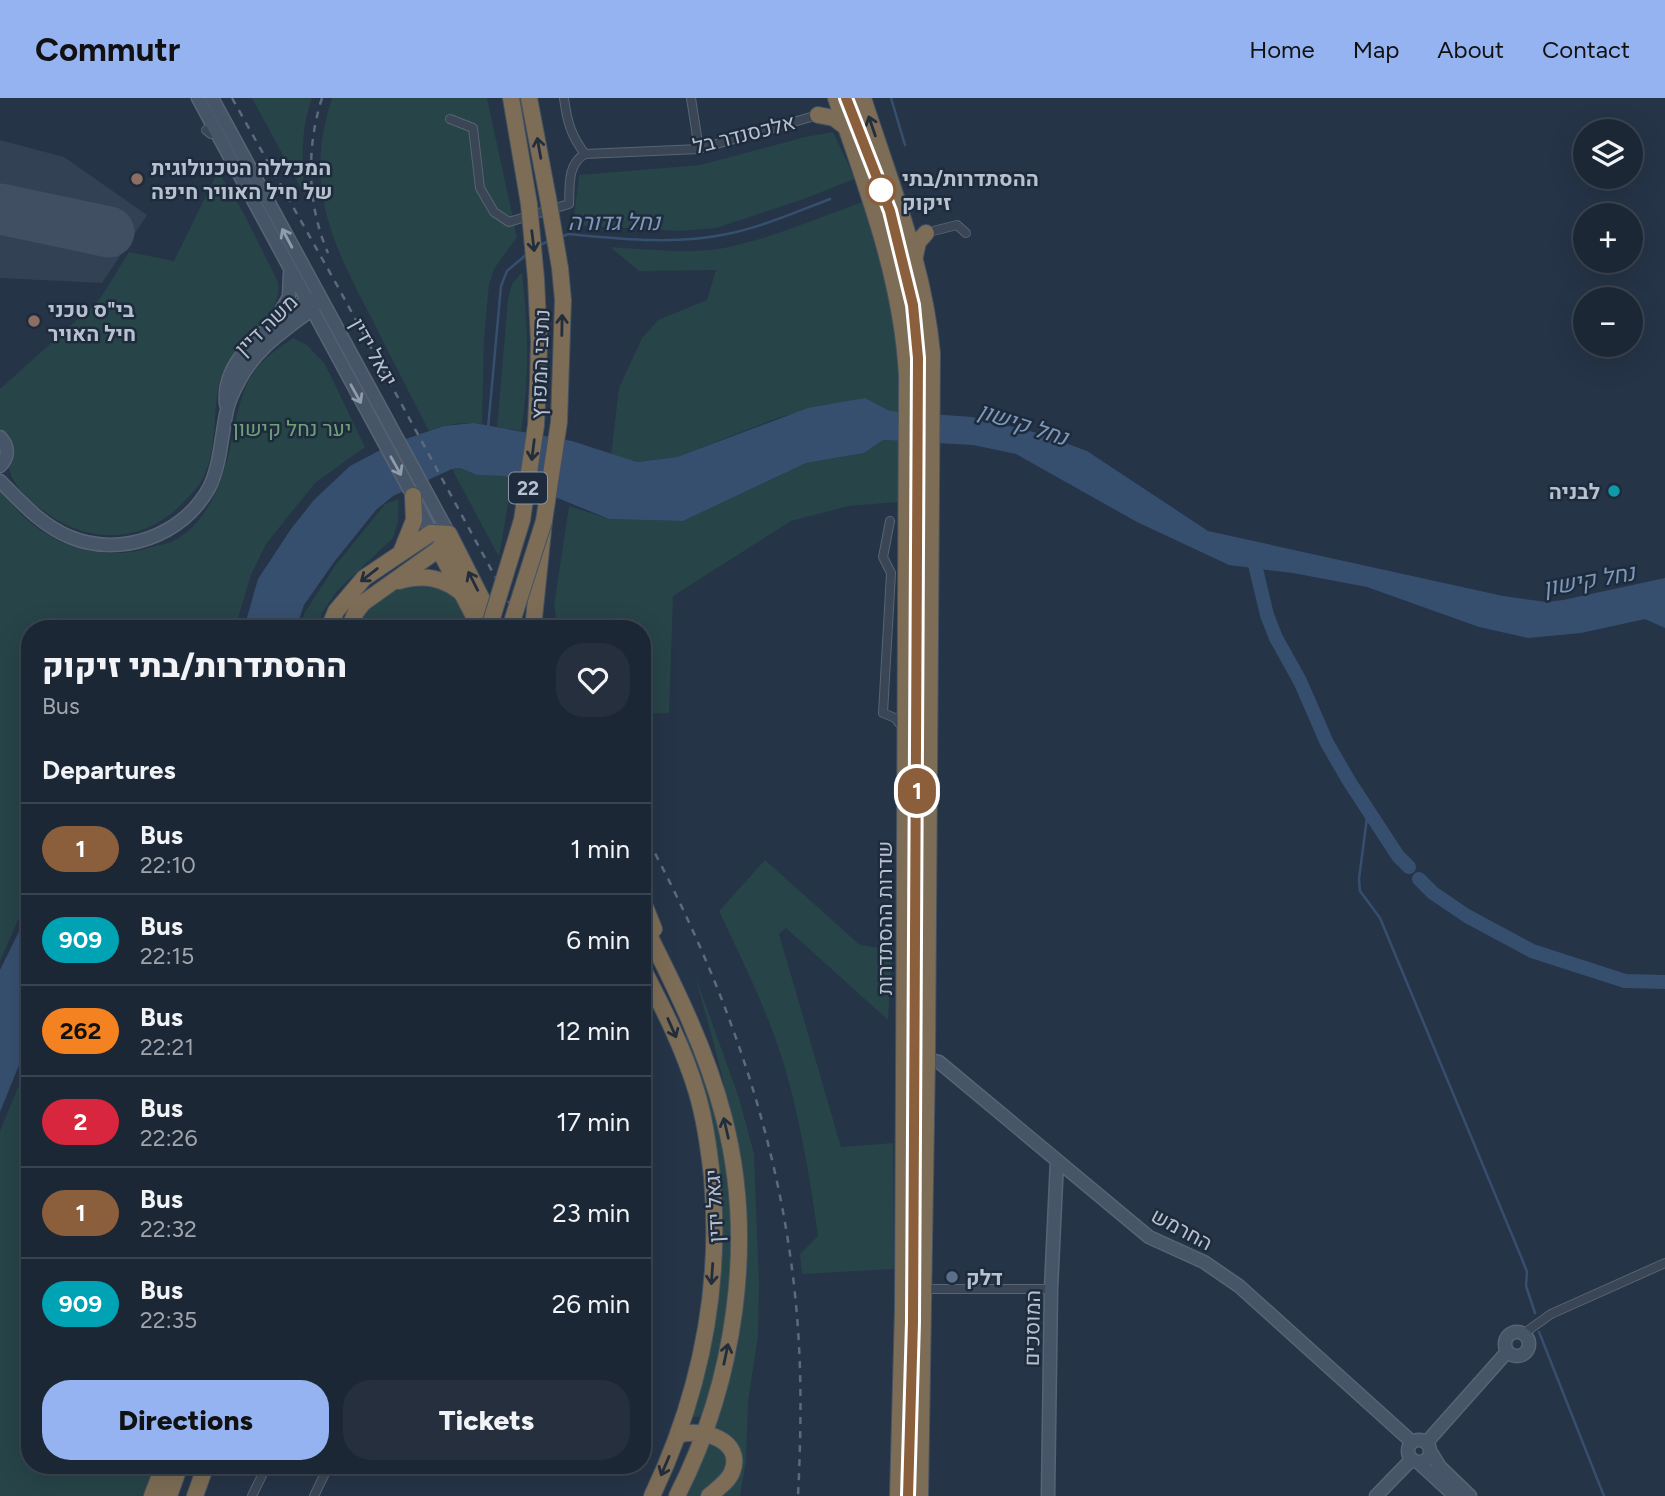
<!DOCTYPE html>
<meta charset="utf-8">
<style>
:root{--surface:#1c2735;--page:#252f3d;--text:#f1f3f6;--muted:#a0a5ad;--line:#3a4450;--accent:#95b2f1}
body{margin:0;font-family:Figtree,Heebo,sans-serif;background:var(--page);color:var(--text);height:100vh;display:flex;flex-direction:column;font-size:26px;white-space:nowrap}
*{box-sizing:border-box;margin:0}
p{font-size:23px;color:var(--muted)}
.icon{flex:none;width:38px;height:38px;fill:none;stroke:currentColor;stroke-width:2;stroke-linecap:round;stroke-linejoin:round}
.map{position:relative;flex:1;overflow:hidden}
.side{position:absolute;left:21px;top:522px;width:630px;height:854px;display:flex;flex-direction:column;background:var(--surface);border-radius:28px;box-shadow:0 7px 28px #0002,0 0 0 2px var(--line)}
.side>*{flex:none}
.badge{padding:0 14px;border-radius:23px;font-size:24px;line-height:46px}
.tools{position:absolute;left:1573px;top:21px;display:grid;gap:14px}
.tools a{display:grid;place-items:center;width:70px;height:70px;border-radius:50%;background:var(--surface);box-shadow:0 7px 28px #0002,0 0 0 2px var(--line);font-size:35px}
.map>.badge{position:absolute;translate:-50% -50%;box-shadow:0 0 0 4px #fff}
h2{padding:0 21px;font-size:26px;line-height:63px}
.round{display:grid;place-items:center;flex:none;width:74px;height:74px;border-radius:28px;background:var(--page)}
.head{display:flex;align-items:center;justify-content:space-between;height:119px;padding:0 21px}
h1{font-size:33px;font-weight:800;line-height:52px}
.action{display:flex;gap:14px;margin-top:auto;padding:14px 21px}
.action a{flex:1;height:80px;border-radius:28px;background:var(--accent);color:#111;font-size:28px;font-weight:800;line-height:80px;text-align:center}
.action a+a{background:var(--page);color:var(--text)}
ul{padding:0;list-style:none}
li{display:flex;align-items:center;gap:21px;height:91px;padding:0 21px;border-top:2px solid var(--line)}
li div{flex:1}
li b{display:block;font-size:26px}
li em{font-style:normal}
li .badge{min-width:77px;font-weight:700;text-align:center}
header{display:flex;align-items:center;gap:42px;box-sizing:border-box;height:98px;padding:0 35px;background:var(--accent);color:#111}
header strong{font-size:33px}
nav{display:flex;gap:38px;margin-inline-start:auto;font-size:24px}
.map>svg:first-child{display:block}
.airport{fill:#334154}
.green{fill:#274448}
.water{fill:#374f6f}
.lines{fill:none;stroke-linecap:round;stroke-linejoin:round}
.stream{stroke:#374f6f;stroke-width:2.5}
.river{stroke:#374f6f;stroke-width:14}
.runway{stroke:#404f62;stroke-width:51}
.street-casing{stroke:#586473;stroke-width:10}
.secondary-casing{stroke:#586473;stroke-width:15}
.highway-casing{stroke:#445161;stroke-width:18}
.street{stroke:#3a4656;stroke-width:8}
.secondary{stroke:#475569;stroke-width:12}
.highway{stroke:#7d6d56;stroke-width:16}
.rail{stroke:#5c6a7d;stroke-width:2.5;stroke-dasharray:7 7;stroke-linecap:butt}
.highway-bridge-casing{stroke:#445161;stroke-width:18;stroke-linecap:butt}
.highway-bridge{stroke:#7d6d56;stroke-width:16}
.oneway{stroke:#232e3d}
.oneway2{stroke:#909bab}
.line-casing{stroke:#fff;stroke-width:16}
.line{stroke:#8b5e3c;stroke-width:10}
.education-dot{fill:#8d6e63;stroke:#1e2b3c;stroke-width:2.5}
.stop-dot{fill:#fff;stroke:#8b5e3c;stroke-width:3.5}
.culture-dot{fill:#0f9aa8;stroke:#1e2b3c;stroke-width:2.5}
.service-dot{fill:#5c6f8a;stroke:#1e2b3c;stroke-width:2.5}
.labels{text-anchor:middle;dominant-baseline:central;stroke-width:5;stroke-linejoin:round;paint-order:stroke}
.shield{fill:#1e2b3c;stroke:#8a94a3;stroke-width:2}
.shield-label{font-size:19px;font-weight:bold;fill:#b8c1cf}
.street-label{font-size:21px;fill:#b8c1cf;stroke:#1e2b3c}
.poi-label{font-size:21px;font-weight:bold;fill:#b8c1cf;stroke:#1e2b3c;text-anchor:start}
.stop-label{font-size:21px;font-weight:bold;fill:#b8c1cf;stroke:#1e2b3c;text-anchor:start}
.park-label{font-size:21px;fill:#6da278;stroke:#1e2b3c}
.water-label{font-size:23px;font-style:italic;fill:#7c97b9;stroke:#1e2b3c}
</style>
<header>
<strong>Commutr</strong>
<nav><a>Home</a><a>Map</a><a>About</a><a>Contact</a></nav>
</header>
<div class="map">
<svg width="1665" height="1398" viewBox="0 0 1665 1398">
<rect width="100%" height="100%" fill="#253447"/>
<path class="airport" d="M0 42 64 59 147 117 102 185 0 180Z"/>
<path class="green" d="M252 0H312C300 33 302 64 305 98Z
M332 0H487L517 139 494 171 489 187 484 241 482 326C464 323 445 327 429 333 410 296 391 260 373 223 332 145 303 89 332 0Z
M833 34 855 81 801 102 716 130 680 133 573 127 579 77 700 67 805 39Z
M218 73 243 114 278 184C285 223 225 248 218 291 213 321 217 352 203 380 198 390 190 397 183 405 143 446 88 447 44 413 38 409 32 405 27 400 20 392 9 379 9 368 8 352 21 342 0 331V291L99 202 129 154 174 163Z
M863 104 891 205 900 268 902 314 890 313 865 300 780 319 677 359 637 364 611 358 619 290 642 240 658 222 707 202 716 172 639 173 610 149C649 151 690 157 729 149 775 139 819 119 863 104Z
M522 174C528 227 530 280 521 333L497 329 508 201 512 186Z
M293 240 307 247 325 266 365 349 315 385 266 446 251 477 235 530H30V795L0 863V394C8 400 14 410 22 417 56 449 100 463 145 451 153 448 163 447 171 444 213 424 226 372 234 331 238 312 242 292 253 275 263 260 278 251 293 240Z
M882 342 899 343V404L849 408 791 423 673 498 669 615 642 616V530H558L554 508 569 408 609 421 683 423 806 365 864 355Z
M460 370 477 377 504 378 512 382 499 459 452 371Z
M399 401 398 424 393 440 337 493 322 515 318 530H299L305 514 335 468 385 406Z
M417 487C443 488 472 499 463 530H356C368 503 388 492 417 487Z
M765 762 860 847 886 851 892 855 888 922 786 830 779 836 841 1049 893 1045 894 1171 802 1176 800 1156 818 1138C810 1081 801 1026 785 970 769 916 743 864 719 813Z
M695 877 739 1000 754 1056 759 1185 758 1238 748 1304 746 1363 740 1398H716L738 1370 712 1333C723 1301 735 1269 740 1235 760 1105 729 1001 695 877Z
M689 936C699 966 713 996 719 1027 735 1098 738 1196 719 1267 714 1284 708 1301 703 1318L689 1320 706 1272 715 1221 721 1161 684 939Z
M30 960V1367H156L144 1398H0V1033Z
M707 1341 722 1347 732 1368 705 1398H682Z"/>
<path class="water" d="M865 300 890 313 972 319 1041 336 1087 353 1208 433 1503 498 1546 504 1563 502 1665 480V530L1645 521 1581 535 1528 540 1479 529 1367 489 1293 475 1229 467 1137 424 1016 356 973 347 883 342 864 355 806 365 683 423 609 421 504 378 477 377 460 370 452 371 393 398 376 412 334 464 304 507 296 530H244L258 481 291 431 314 402 350 368 394 345 444 328 474 325 572 343 637 364 677 359 808 310Z
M30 811V940L0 1014V872Z"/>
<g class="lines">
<path class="stream" d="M891 0 905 47
M560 139 569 136C621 141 675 147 727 136 762 129 796 114 830 101
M538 148 551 142
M488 330 501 188 507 173 527 156
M1368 712 1359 781 1360 793 1380 820 1522 1161 1527 1174 1526 1188 1535 1215
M1539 1234 1604 1398"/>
<path class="river" d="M1252 454 1267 517 1276 540 1300 583 1327 645 1349 683 1398 758 1409 769
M1419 781 1433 795 1467 818 1532 853 1625 883 1665 884"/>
<path class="runway" d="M0 111 109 134"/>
<g class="street-casing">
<path id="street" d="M564 0C567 23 571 38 585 56
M691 0 699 51
M837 9 850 0
M450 21 473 30 480 90 494 114 509 124 569 106C570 88 567 66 585 56
M206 32 211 36 216 35
M585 56 699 51 818 17
M882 133 892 140 909 139
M925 135 957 127 966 135
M890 163 898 146 906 141
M883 615 891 475 883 459 890 423
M883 615 895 620 903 630
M931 1191H1051
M1523 1236 1551 1216 1665 1165
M252 1398 267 1367
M314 1398 329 1367"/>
</g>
<g class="secondary-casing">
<path id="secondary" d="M198 0 413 398 434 441
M212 0 449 436
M277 219 289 199 290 175
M226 306C221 259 272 227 306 203L312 202
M0 339C9 348 9 359 0 368
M0 383C21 404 42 428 70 439 120 460 183 438 209 390 221 366 221 338 227 312 229 302 234 292 239 283 255 251 284 233 311 212L315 206
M927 961 939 964 1149 1139 1204 1164 1239 1188 1412 1344
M1505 1246a12 12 0 1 1 24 0a12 12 0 1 1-24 0Z
M1408 1353a11 11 0 1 1 22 0a11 11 0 1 1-22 0Z
M1426 1345 1507 1254
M1430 1353 1440 1369 1470 1398
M1418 1364 1455 1398
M1048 1398 1051 1191 1057 1063
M1376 1398 1412 1361"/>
</g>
<g class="highway-casing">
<path id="highway" d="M511 0 529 106
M529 0 548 100
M836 0C867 91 902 181 907 278L903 1210 898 1398
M863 0C890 84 924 167 932 255L927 961 920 1398
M818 17 834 20 846 29
M915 158 918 144 926 135
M536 181 539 244 538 284
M449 436 495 527
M439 451 480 530
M402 452 414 422 413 398
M399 483C424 476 444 479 464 497
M329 530 336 513 364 480 431 435 449 436
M349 530 356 514 363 505 439 451 449 436
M533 530 544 423 559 324 563 202 560 170
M642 801 654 831
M642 823C674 887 706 950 724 1020 756 1144 735 1284 677 1398
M642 869C663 910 684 951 697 995 705 1022 709 1051 712 1079 722 1191 700 1297 652 1398
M678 1337C701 1329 745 1342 732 1374 728 1384 717 1391 709 1398
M152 1398 164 1367
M169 1398 180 1367
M195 1398 206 1367"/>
</g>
<use href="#street" class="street"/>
<use href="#secondary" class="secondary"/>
<use href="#highway" class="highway"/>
<path class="rail" d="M232 0 338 189 523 530
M322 0C306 50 307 107 328 155
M642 731C724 881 783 1046 797 1218 802 1278 801 1338 798 1398"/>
<g class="highway-bridge-casing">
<path id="highway-bridge" d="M548 100 560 170
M529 106 536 181
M489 530 522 422 536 327 538 284
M510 530 544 423"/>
</g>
<use href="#highway-bridge" class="highway-bridge"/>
</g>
<defs><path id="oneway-shaft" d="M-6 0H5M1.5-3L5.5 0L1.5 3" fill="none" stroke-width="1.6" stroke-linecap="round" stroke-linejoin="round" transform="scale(1.75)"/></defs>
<g class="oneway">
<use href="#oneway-shaft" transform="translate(872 28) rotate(-109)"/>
<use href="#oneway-shaft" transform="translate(539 50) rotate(-100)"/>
<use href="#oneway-shaft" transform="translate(533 143) rotate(83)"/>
<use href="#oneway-shaft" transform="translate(562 227) rotate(-89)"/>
<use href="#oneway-shaft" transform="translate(533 352) rotate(97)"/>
<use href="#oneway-shaft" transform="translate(369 477) rotate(142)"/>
<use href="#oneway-shaft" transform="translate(473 483) rotate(-117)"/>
<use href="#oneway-shaft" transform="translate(672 930) rotate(66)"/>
<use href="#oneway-shaft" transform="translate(726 1030) rotate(-103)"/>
<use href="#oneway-shaft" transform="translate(712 1176) rotate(94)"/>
<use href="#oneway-shaft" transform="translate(726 1256) rotate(-78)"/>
<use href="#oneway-shaft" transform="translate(665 1368) rotate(113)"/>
</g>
<g class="oneway2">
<use href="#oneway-shaft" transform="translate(287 140) rotate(-118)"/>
<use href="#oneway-shaft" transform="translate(356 296) rotate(61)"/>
<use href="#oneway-shaft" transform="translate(396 368) rotate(61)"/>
</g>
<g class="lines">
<g class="line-casing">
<path id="line" d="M846 0 890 113 913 207 918 260 913 1224 908 1398"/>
</g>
<use href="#line" class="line"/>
</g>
<g class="education-dot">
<circle cx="137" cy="81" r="7"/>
<circle cx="34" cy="223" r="7"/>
</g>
<circle class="stop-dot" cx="881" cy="92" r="14"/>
<circle class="culture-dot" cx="1614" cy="393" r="7"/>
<circle class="service-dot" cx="952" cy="1179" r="7"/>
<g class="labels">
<rect class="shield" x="509" y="374.5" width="38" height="31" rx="5"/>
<g class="shield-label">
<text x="528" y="390">22</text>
</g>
<g class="street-label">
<text transform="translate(744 36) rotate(-14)">אלכסנדר בל</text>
<text transform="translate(266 227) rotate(-44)">משה דיין</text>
<text transform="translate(374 254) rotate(61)">יגאל ידין</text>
<text transform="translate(540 266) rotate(-88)">נתיבי המפרץ</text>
<text transform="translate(884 820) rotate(-90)">שדרות ההסתדרות</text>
<text transform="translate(714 1108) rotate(-93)">יגאל ידין</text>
<text transform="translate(1182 1131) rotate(28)">החרמש</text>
<text transform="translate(1032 1230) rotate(-89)">המוסכים</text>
</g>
<g class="poi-label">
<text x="151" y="69">המכללה הטכנולוגית<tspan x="151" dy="24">של חיל האוויר חיפה</tspan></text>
<text x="48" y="211">בי"ס טכני<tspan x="48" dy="24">חיל האויר</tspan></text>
<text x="1600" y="393" text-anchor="end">לבניה</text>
<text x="966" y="1179">דלק</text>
</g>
<g class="stop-label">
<text x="902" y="80">ההסתדרות/בתי<tspan x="902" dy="24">זיקוק</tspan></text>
</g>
<g class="park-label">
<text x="292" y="330">יער נחל קישון</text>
</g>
<g class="water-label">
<text x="614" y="124">נחל גדורה</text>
<text transform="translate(1023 326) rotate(18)">נחל קישון</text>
<text transform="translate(1589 482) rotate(-10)">נחל קישון</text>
</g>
</g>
</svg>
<div class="tools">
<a><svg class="icon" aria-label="layers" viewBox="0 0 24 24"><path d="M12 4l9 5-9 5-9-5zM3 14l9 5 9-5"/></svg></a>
<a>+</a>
<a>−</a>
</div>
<b class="badge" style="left:917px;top:693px;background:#8b5e3c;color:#fff">1</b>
<section class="side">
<div class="head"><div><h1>ההסתדרות/בתי זיקוק</h1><p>Bus</p></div><a class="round"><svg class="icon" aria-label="heart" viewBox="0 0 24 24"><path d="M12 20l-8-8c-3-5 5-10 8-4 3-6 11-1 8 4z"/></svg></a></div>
<h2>Departures</h2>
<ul>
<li><span class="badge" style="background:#8b5e3c;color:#fff">1</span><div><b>Bus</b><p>22:10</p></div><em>1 min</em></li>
<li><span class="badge" style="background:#00a3b4;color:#fff">909</span><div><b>Bus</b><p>22:15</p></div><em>6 min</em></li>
<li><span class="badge" style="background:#f58220;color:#111">262</span><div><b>Bus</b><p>22:21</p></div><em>12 min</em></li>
<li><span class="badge" style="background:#d7263d;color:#fff">2</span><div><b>Bus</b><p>22:26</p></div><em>17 min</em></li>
<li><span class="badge" style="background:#8b5e3c;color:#fff">1</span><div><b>Bus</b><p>22:32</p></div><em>23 min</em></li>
<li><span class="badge" style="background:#00a3b4;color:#fff">909</span><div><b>Bus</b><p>22:35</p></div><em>26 min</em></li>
</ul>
<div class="action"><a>Directions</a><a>Tickets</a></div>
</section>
</div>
